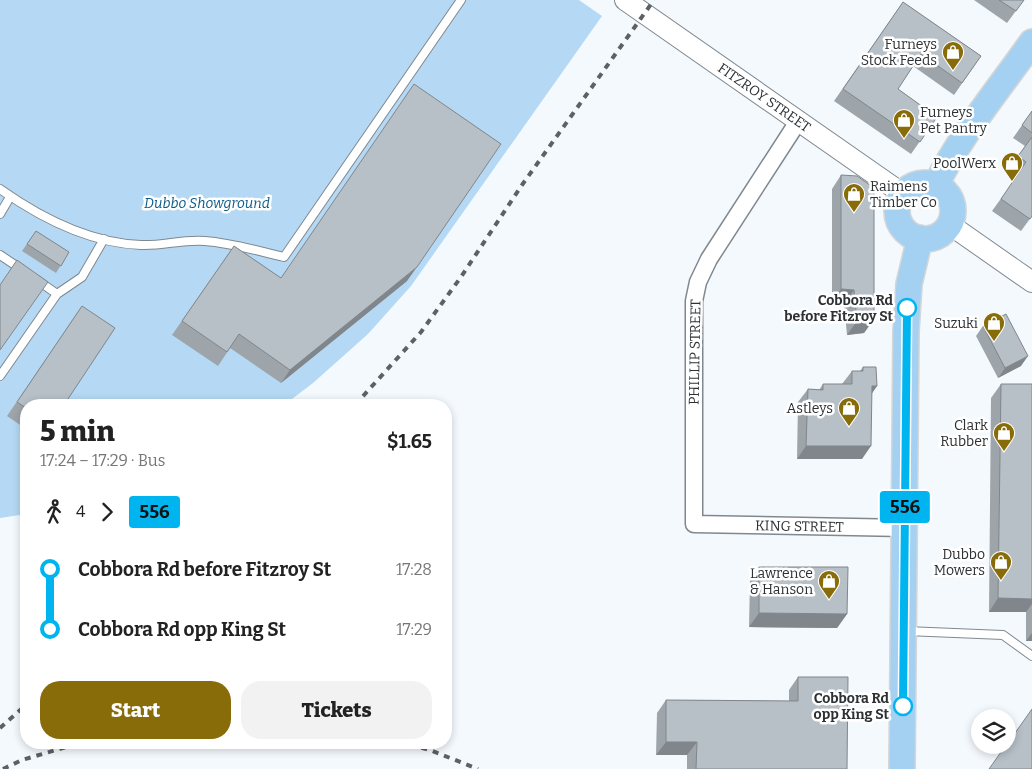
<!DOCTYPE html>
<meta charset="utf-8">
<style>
:root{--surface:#fff;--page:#f2f2f2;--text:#222;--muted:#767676;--accent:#876c09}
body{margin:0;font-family:Bitter,serif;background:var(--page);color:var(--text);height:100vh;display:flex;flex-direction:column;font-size:19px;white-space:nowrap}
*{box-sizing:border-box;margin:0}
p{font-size:16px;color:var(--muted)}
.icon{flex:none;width:28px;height:28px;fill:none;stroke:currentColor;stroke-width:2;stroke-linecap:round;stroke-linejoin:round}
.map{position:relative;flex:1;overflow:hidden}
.panel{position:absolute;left:20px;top:399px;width:432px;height:350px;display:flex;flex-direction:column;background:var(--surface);border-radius:20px;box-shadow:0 2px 8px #0003}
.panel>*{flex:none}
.badge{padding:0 10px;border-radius:4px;font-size:18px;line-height:32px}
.controls{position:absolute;left:971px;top:709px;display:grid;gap:10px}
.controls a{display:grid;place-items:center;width:45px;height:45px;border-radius:50%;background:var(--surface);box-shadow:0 2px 8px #0003;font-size:25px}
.map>.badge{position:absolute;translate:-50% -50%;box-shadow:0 0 0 2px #fff}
.legs{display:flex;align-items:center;gap:8px;height:55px;padding:0 20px;font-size:16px}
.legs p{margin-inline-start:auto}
.headline{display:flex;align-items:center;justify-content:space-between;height:85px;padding:0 20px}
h1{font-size:28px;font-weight:800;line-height:38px}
.cta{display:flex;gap:10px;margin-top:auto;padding:10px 20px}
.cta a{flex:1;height:58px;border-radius:20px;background:var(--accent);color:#fff;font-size:20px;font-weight:800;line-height:58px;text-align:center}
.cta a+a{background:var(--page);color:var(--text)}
ul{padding:0 20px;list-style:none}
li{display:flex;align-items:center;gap:18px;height:60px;font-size:19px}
li i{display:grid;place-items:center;width:8px;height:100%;margin:0 6px;background:currentColor}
li i::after{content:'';width:12px;height:12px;margin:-6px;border:4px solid;border-radius:50%;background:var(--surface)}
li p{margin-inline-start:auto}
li:first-child i{background:linear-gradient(#0000 50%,currentColor 0)}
li:last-child i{background:linear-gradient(currentColor 50%,#0000 0)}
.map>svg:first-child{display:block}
.green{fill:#b5d9f4}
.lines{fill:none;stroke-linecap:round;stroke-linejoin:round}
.service-casing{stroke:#80888f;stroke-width:10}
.minor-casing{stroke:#80888f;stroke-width:19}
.tertiary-casing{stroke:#80888f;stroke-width:22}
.primary-casing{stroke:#d5d6d6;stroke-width:28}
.service{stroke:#fff;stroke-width:8}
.minor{stroke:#fff;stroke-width:16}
.tertiary{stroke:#fff;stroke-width:20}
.primary{stroke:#a4d1f2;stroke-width:25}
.rail{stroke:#5d6164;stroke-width:4;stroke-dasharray:6 6;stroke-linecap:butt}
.wall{fill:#9da5ab}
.shaded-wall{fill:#80868b}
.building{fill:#b7c0c7;stroke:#80868b}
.line-1-casing{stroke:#fff;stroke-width:11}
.line-1{stroke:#00b5ef;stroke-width:8}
.stop-1-dot{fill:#fff;stroke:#00b5ef;stroke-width:2.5}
.labels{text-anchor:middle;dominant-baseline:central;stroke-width:5;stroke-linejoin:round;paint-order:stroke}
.poi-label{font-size:14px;fill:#2d3134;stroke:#fff;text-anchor:end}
.street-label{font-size:14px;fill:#2d3134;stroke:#fff}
.park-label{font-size:14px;font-style:italic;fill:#0c5b87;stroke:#fff}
.stop-label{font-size:14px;font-weight:bold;fill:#2d3134;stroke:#fff;text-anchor:end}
</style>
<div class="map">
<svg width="1032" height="769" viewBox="0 0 1032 769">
<rect width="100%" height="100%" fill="#f4f9fe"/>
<path class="green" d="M0 0H579L602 16 411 286 368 334 313 383 284 405H26V514L0 518Z"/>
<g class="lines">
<g class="service-casing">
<path id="service" d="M0 189C41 218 90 243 141 245 163 246 183 239 205 241 232 243 258 251 284 257L461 0
M0 214 10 197
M0 255 21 269
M37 280 57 294 82 277 104 239
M0 376 57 294
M906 631 1003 635 1032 656"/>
</g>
<g class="minor-casing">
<g id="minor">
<path id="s1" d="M799 120 709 259 698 282 694 301V524L905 528"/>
</g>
</g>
<g class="tertiary-casing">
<g id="tertiary">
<path id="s2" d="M625 0 903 194"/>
<path d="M949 224 1032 282"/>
</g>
</g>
<g class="primary-casing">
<path id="primary" d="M897 211a28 28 0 1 1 56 0a28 28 0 1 1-56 0Z
M936 185C961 134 999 89 1032 42
M902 769 906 331 909 284 920 238"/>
</g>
<use href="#service" class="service"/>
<use href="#minor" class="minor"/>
<use href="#tertiary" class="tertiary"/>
<use href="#primary" class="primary"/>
<path class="rail" d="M355 405 421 332 461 277 522 185 654 0
M0 728 26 705
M398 742 430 750 478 769
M3 769 22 760 83 742"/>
</g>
<path class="wall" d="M974 0H1024L1007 23Z
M903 2 981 56 954 95 913 66 898 89 937 117 911 154 834 101Z
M1032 111V216L1021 231 992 211 1018 175 1010 169 1025 146 1013 138Z
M841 175 874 319 864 333 847 335 844 303 832 302V189Z
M36 231 69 252 56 273 22 251Z
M234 246 281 278 407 281 281 383 230 348 218 366 172 335Z
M82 306 26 405V429L7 416Z
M983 326 1021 366 998 378 976 336Z
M863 367 877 386 872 393 862 459H797L798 402 808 389 819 390 823 384H842L852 371H860Z
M1001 384H1032V641H1026V612H989L991 398Z
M759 567 847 614 837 628 749 627 750 580Z
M798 677 847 769H687V755H656L657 713 666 700 789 701V690Z"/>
<path class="shaded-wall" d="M417 267 407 281 281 383 290 370Z
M841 289 854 290 844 303 832 302Z
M874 319 864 333 847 335 857 321Z
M1028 356 1021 366 998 378 1005 368Z
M872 386H877L868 399Z
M806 446H871L862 459H797Z
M998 598 1032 599V604L1026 612H989Z
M759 613 847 614 837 628 749 627Z
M1032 633V641H1026Z
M666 742H697L687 755H656Z"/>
<path class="building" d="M999 0H1024L1016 11Z
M903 2 981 56 962 83 921 54 898 89 937 117 920 142 843 89Z
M414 84 501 144 417 267 290 370 239 334 227 352 182 321 234 246 281 278Z
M1032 111V133L1022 125Z
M1032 137V216L1030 219 1001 199 1026 162 1018 156Z
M841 175 857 176 874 188V319L857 321 854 290 841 289Z
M36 231 69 252 61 266 27 244Z
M17 260 48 282 0 350V285Z
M82 306 115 328 64 405H26V408L17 402Z
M1006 314 1028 356 1005 368 983 326Z
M863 367H876L877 386H872L871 446H806L808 389 823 390V384H852V371H863Z
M1001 384H1032V599L998 598Z
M192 400 195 405H182Z
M759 567H848L847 614 759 613Z
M798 677H848L847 769H696L697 742H666V700L798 701Z
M1032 709V769H989L1006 745H1008V743Z"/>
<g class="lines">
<g class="line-1-casing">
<path id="line-1" d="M903 706 907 308"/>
</g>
<use href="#line-1" class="line-1"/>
</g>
<defs>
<g id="shop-pin" transform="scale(1.125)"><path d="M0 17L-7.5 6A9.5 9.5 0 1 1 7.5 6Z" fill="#876c09" stroke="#fff"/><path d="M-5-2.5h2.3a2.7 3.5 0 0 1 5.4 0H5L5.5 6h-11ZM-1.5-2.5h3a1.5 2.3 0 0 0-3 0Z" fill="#fff"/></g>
</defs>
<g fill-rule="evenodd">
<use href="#shop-pin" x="953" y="52"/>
<use href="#shop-pin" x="904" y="120"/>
<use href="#shop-pin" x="1012" y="163"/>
<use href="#shop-pin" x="854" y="194"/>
<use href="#shop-pin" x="994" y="323"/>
<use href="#shop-pin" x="849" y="408"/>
<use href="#shop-pin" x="1004" y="433"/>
<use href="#shop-pin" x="1001" y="562"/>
<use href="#shop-pin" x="829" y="581"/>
</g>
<g class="stop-1-dot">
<circle cx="907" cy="308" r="9"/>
<circle cx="903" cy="706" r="9"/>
</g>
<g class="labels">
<g class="poi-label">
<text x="937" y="44">Furneys<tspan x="937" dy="16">Stock Feeds</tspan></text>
<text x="920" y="112" text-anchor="start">Furneys<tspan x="920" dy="16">Pet Pantry</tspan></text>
<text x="996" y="163">PoolWerx</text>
<text x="870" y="186" text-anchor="start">Raimens<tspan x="870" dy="16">Timber Co</tspan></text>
<text x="978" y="323">Suzuki</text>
<text x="833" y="408">Astleys</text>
<text x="988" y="425">Clark<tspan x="988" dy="16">Rubber</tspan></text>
<text x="985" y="554">Dubbo<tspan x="985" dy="16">Mowers</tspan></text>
<text x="813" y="573">Lawrence<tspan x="813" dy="16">&amp; Hanson</tspan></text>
</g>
<g class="street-label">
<text stroke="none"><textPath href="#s2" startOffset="170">FITZROY STREET</textPath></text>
<text transform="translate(695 352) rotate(-89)">PHILLIP STREET</text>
<text stroke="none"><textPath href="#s1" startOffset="539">KING STREET</textPath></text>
</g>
<g class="park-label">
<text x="207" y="203">Dubbo Showground</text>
</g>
<g class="stop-label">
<text x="893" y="300">Cobbora Rd<tspan x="893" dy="16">before Fitzroy St</tspan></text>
<text x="889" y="698">Cobbora Rd<tspan x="889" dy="16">opp King St</tspan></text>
</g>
</g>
</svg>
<div class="controls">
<a><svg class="icon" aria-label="layers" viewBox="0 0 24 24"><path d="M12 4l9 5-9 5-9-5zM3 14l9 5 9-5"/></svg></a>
</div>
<b class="badge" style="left:905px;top:507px;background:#00b5ef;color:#111">556</b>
<section class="panel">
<div class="headline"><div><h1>5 min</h1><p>17:24 – 17:29 · Bus</p></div><b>$1.65</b></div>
<div class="legs"><svg class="icon" aria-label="walk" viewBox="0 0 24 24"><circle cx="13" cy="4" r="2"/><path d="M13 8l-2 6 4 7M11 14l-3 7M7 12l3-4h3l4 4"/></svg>4<svg class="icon" aria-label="forward" viewBox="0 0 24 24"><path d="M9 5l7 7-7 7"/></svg><b class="badge" style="background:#00b5ef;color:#111">556</b></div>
<ul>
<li><i style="color:#00b5ef"></i><b>Cobbora Rd before Fitzroy St</b><p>17:28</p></li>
<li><i style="color:#00b5ef"></i><b>Cobbora Rd opp King St</b><p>17:29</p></li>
</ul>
<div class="cta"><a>Start</a><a>Tickets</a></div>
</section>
</div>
